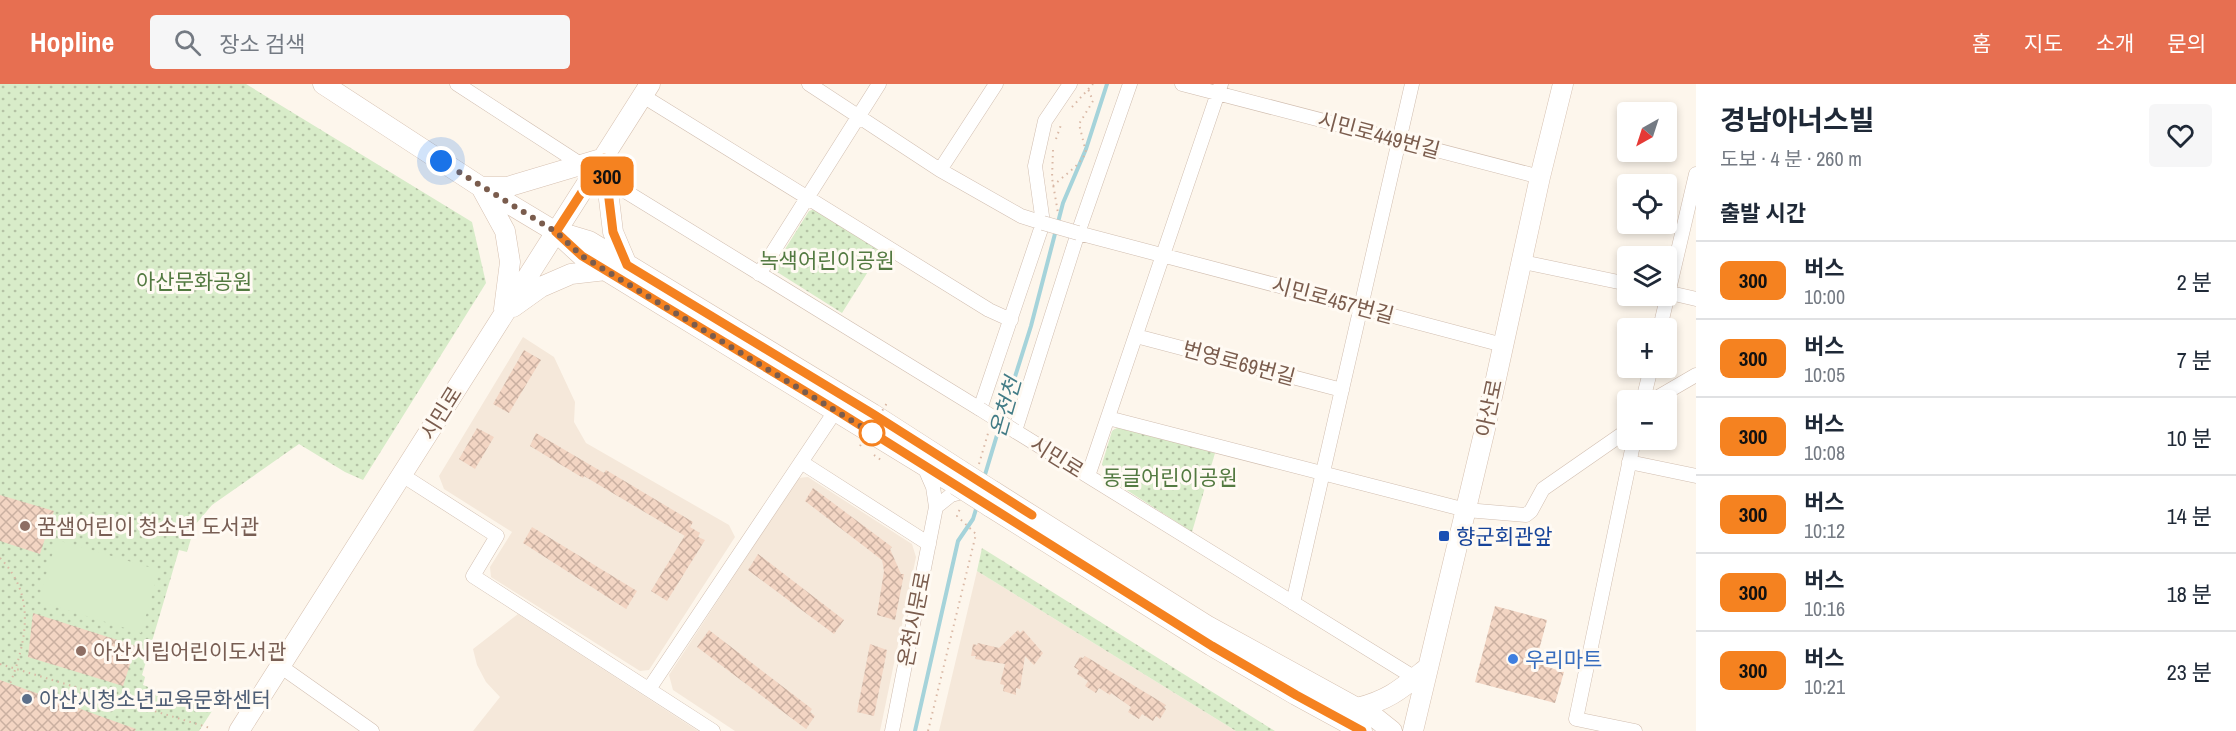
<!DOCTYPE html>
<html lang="ko">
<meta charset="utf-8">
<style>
:root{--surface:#fff;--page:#f6f6f7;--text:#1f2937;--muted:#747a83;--line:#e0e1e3;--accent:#e76f51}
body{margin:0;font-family:"Archivo Narrow","Noto Sans KR",sans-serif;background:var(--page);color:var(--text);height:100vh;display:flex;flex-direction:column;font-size:22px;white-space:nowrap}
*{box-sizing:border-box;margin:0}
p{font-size:20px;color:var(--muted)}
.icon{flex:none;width:33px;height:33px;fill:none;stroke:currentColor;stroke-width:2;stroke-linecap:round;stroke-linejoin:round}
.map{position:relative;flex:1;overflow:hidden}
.drawer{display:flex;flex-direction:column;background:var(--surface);width:540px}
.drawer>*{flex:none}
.badge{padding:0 12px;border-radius:9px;font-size:21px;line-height:39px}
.needle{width:39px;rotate:219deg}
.controls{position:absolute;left:1617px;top:18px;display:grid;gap:12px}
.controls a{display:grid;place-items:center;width:60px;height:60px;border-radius:6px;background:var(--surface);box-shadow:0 3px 9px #0003;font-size:30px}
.you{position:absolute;width:30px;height:30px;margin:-15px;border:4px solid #fff;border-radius:50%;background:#1a73e8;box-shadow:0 0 0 9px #1a73e833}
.map>.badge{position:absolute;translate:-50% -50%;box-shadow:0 0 0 3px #fff}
h2{padding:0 24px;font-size:22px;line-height:54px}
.round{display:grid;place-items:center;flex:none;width:63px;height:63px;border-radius:6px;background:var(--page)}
.overview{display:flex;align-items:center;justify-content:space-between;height:102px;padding:0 24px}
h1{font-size:28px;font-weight:700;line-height:45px}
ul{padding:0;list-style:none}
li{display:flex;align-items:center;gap:18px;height:78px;padding:0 24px;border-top:2px solid var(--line)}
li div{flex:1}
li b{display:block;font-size:22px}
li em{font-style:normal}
li .badge{min-width:66px;font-weight:700;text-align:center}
header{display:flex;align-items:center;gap:36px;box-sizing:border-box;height:84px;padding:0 30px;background:var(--accent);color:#fff}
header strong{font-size:28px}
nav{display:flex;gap:33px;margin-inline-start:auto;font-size:21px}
.search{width:420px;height:54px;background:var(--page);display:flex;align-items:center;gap:15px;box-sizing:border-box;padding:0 21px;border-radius:6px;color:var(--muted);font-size:22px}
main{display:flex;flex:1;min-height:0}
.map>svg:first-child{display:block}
.residential{fill:#f5e8da}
.grass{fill:url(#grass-dots)}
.garden{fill:#d8ecc9}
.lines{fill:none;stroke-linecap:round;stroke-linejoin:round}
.stream{stroke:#a5d3da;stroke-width:4}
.building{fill:url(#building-cross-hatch)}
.street-casing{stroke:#d1beb0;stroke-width:15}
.secondary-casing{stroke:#d6c0b0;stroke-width:21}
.path{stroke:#d9b8a5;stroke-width:2;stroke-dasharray:1.5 4.5;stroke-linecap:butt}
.street{stroke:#fff;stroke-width:14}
.secondary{stroke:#fff;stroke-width:20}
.street-bridge-casing{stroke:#d1beb0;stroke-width:15;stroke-linecap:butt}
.secondary-bridge-casing{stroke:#d6c0b0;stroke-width:21;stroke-linecap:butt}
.path-bridge{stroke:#d9b8a5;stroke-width:2;stroke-dasharray:1.5 4.5;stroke-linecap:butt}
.street-bridge{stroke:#fff;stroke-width:14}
.secondary-bridge{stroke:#fff;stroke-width:20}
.line-casing{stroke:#fff;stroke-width:14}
.line{stroke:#f58220;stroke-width:9}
.walk{stroke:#7a5c4d;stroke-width:6;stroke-dasharray:0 10.8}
.stop-dot{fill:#fff;stroke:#f58220;stroke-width:3}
.education-dot{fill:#8d6e63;stroke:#fffaf3;stroke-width:2}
.transit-dot{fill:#1a4fb4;stroke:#fffaf3;stroke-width:2}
.shop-dot{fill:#3f7fe0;stroke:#fffaf3;stroke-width:2}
.service-dot{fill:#5c6f8a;stroke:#fffaf3;stroke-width:2}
.labels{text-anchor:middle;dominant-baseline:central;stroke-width:6;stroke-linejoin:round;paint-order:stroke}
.street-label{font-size:21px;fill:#7a5c4d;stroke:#fffaf3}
.park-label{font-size:21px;fill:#537a41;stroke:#fffaf3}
.education-label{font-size:21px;fill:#785e54;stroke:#fffaf3;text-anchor:start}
.transit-label{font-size:21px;fill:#164399;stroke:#fffaf3;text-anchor:start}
.shop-label{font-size:21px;fill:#366cbe;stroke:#fffaf3;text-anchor:start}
.service-label{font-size:21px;fill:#4e5e75;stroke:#fffaf3;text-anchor:start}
.water-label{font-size:22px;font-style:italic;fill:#437c86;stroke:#fffaf3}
</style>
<header>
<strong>Hopline</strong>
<div class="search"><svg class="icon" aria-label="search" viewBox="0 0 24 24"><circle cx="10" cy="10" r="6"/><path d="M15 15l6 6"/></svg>장소 검색</div>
<nav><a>홈</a><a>지도</a><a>소개</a><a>문의</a></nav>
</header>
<main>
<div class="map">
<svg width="1696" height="647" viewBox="0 0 1696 647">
<defs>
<pattern id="grass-dots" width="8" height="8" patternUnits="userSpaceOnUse" patternTransform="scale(1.5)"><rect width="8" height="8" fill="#d8ecc9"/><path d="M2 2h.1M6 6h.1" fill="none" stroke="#b4c2a5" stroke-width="1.8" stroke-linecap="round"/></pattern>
<pattern id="building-cross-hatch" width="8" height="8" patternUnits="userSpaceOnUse" patternTransform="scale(1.5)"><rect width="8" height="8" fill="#f3d5c3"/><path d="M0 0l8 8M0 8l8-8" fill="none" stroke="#cab0a1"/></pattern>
</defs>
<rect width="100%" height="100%" fill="#fdf6ec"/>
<path class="residential" d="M523 253 554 273 575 318 574 338 586 359 729 441 735 453 649 586 640 587 491 493 490 483 512 448 444 405 439 392Z
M808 393 912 460 916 473 880 647H735L673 606 669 591 798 394Z
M977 487 1236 647H939Z
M518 530 698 647H473L500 613 486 598 477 581 473 565Z"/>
<path class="grass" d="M0 0H246L472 138 486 199 363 396 345 388 299 360 212 421 195 441 187 468 179 466 142 591 145 593 143 601 212 627 199 647H0Z
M815 125 881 167 842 229 777 188 775 181 809 127Z
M1120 342 1215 369 1192 448 1108 394 1102 380 1112 347Z
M982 464 1275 647H1236L977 487Z"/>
<path class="garden" d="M57 456 159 486 141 549 38 517Z"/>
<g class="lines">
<path class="stream" d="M1002 334 1031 242 1063 119 1086 65 1107 0
M984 394 1000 341
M915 647 958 457 973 435 977 422"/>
</g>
<path class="building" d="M524 266 541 276 509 329 493 320Z
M477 344 494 353 475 385 459 375Z
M536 349 604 389 606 386 693 438 685 452 584 392 583 394 530 362Z
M813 404 892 463 890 465 901 490H904L895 536 877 531 884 487 882 476 805 417Z
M0 411 54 427 40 470 0 457Z
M532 443 637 507 626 525 523 459Z
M690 443 700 449 698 453 705 456 667 517 651 507Z
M758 470 844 536 834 550 748 486Z
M1495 522 1547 536 1539 566 1547 569 1544 582 1564 588 1555 619 1475 598Z
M33 529 136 562 123 602 28 573Z
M709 546 812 625 810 628 815 632 806 645 697 563Z
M1018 546 1020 549 1023 546 1043 569 1034 581 1025 572 1020 605 1016 604V611L1003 607 1004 601 1000 600 1005 580 975 575 976 572H971L973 560 977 561 978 559 999 564Z
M870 560 887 566 874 632 857 628Z
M1085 572 1166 621 1164 623 1166 625 1160 635 1156 632 1153 637 1142 630 1139 635 1128 628 1131 623 1111 609 1110 611 1099 604 1096 609 1085 602 1088 597 1077 590 1079 586 1074 583 1080 573 1083 574Z
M0 596 136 645 135 647H0Z"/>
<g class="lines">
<g class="street-casing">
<path id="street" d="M457 0 582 81
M809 0 940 86 1021 132 1043 139
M1130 0 1078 149 1015 347 1415 594
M1182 0 1540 93
M643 12 989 226 1011 236
M940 86 996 0
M607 96 980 325 1043 139 1035 82 1045 37 1070 0
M1078 149 1503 261
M1523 178 1628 200
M759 190 879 0
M1666 208 1696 215
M1660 244 1696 90
M1136 252 1342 306
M1643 316 1651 284
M1653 316 1696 291
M1108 334 1466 426 1526 431 1531 427 1543 405 1628 346
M1634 356 1576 635 1635 647
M801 378 929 460
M1629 378 1696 392
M402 391 497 452 473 492 713 647
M1088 392 1221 0
M936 423 951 411 966 407
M1293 519 1412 0
M280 582 372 647
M649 605 836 326
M892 647 936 423 933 403 923 380"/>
</g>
<g class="secondary-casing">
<path id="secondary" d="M323 0 481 103 556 148 582 172 956 401
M481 103H507L604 74 613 148 627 181
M482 105 505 147 510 178 504 225
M559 148 589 157 873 330 960 386
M513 223 541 203 571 190 606 186
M993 407 1206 541 1377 635 1392 647
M989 422 1212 562 1296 611 1362 647
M1357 624C1389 616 1401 605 1426 585
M239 647 650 0
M1413 647 1485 345 1540 93 1563 0"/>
</g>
<path class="path" d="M1072 23 1093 0
M1056 55 1062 38
M1053 66 1052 94 1058 129
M1053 102C1064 91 1080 82 1086 68L1079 40 1093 17 1088 5
M874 371 881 376
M979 380 989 346
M0 474C36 511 27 555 10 600
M0 580 210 644
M928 647 976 450 957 432 961 422"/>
<use href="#street" class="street"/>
<use href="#secondary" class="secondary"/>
<g class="street-bridge-casing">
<path id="street-bridge" d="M1043 139 1078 149
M980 325 1015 347"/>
</g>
<g class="secondary-bridge-casing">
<path id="secondary-bridge" d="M960 386 993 407
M956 401 989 422"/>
</g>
<path class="path-bridge" d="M860 362 887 319"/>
<use href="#street-bridge" class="street-bridge"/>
<use href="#secondary-bridge" class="secondary-bridge"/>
</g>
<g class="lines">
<g class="line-casing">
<path id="line" d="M1032 431 873 330 627 181 613 148 604 74 556 148 582 172 836 326 1212 562 1296 611 1362 647"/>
</g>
<use href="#line" class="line"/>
<path class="walk" d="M441 77 556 148 582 172 872 349"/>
</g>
<circle class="stop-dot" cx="872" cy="349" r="12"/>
<g class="education-dot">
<circle cx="25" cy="442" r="6"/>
<circle cx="81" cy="567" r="6"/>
</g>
<rect class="transit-dot" x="1438" y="446" width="12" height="12" rx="3"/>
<circle class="shop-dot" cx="1513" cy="575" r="6"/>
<circle class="service-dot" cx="27" cy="615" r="6"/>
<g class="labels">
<g class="street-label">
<text transform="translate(1379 51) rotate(15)">시민로449번길</text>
<text transform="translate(1333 216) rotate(15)">시민로457번길</text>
<text transform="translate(1239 279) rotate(15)">번영로69번길</text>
<text transform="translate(1489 324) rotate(-78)">아산로</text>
<text transform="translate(441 329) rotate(-58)">시민로</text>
<text transform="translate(1057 373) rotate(32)">시민로</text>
<text transform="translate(914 535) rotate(-79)">온천시문로</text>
</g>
<g class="park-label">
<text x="827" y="176">녹색어린이공원</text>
<text x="194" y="197">아산문화공원</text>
<text x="1170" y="393">동글어린이공원</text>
</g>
<g class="education-label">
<text x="37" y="442">꿈샘어린이 청소년 도서관</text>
<text x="93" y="567">아산시립어린이도서관</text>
</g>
<g class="transit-label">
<text x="1456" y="452">향군회관앞</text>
</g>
<g class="shop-label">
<text x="1525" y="575">우리마트</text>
</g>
<g class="service-label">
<text x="39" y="615">아산시청소년교육문화센터</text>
</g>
<g class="water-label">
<text transform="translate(1005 323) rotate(-74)">온천천</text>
</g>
</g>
</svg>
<div class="controls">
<a><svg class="needle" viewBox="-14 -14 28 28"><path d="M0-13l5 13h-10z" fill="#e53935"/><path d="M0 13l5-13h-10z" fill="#747a83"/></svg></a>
<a><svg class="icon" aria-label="locate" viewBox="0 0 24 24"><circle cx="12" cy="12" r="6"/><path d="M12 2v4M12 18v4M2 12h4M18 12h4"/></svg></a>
<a><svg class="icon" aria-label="layers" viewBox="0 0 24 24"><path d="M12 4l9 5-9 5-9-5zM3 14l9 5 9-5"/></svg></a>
<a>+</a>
<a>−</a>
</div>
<div class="you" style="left:441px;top:77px"></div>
<b class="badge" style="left:607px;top:92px;background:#f58220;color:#111">300</b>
</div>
<section class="drawer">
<div class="overview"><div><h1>경남아너스빌</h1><p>도보 · 4 분 · 260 m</p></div><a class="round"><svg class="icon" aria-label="heart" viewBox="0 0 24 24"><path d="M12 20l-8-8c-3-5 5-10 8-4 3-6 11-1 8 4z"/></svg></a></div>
<h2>출발 시간</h2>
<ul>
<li><span class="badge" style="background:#f58220;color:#111">300</span><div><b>버스</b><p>10:00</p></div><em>2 분</em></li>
<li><span class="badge" style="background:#f58220;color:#111">300</span><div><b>버스</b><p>10:05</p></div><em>7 분</em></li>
<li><span class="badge" style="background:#f58220;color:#111">300</span><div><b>버스</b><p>10:08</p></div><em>10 분</em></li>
<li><span class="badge" style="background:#f58220;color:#111">300</span><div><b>버스</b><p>10:12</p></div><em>14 분</em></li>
<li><span class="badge" style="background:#f58220;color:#111">300</span><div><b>버스</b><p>10:16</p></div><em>18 분</em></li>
<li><span class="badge" style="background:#f58220;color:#111">300</span><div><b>버스</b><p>10:21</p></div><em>23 분</em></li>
</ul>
</section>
</main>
